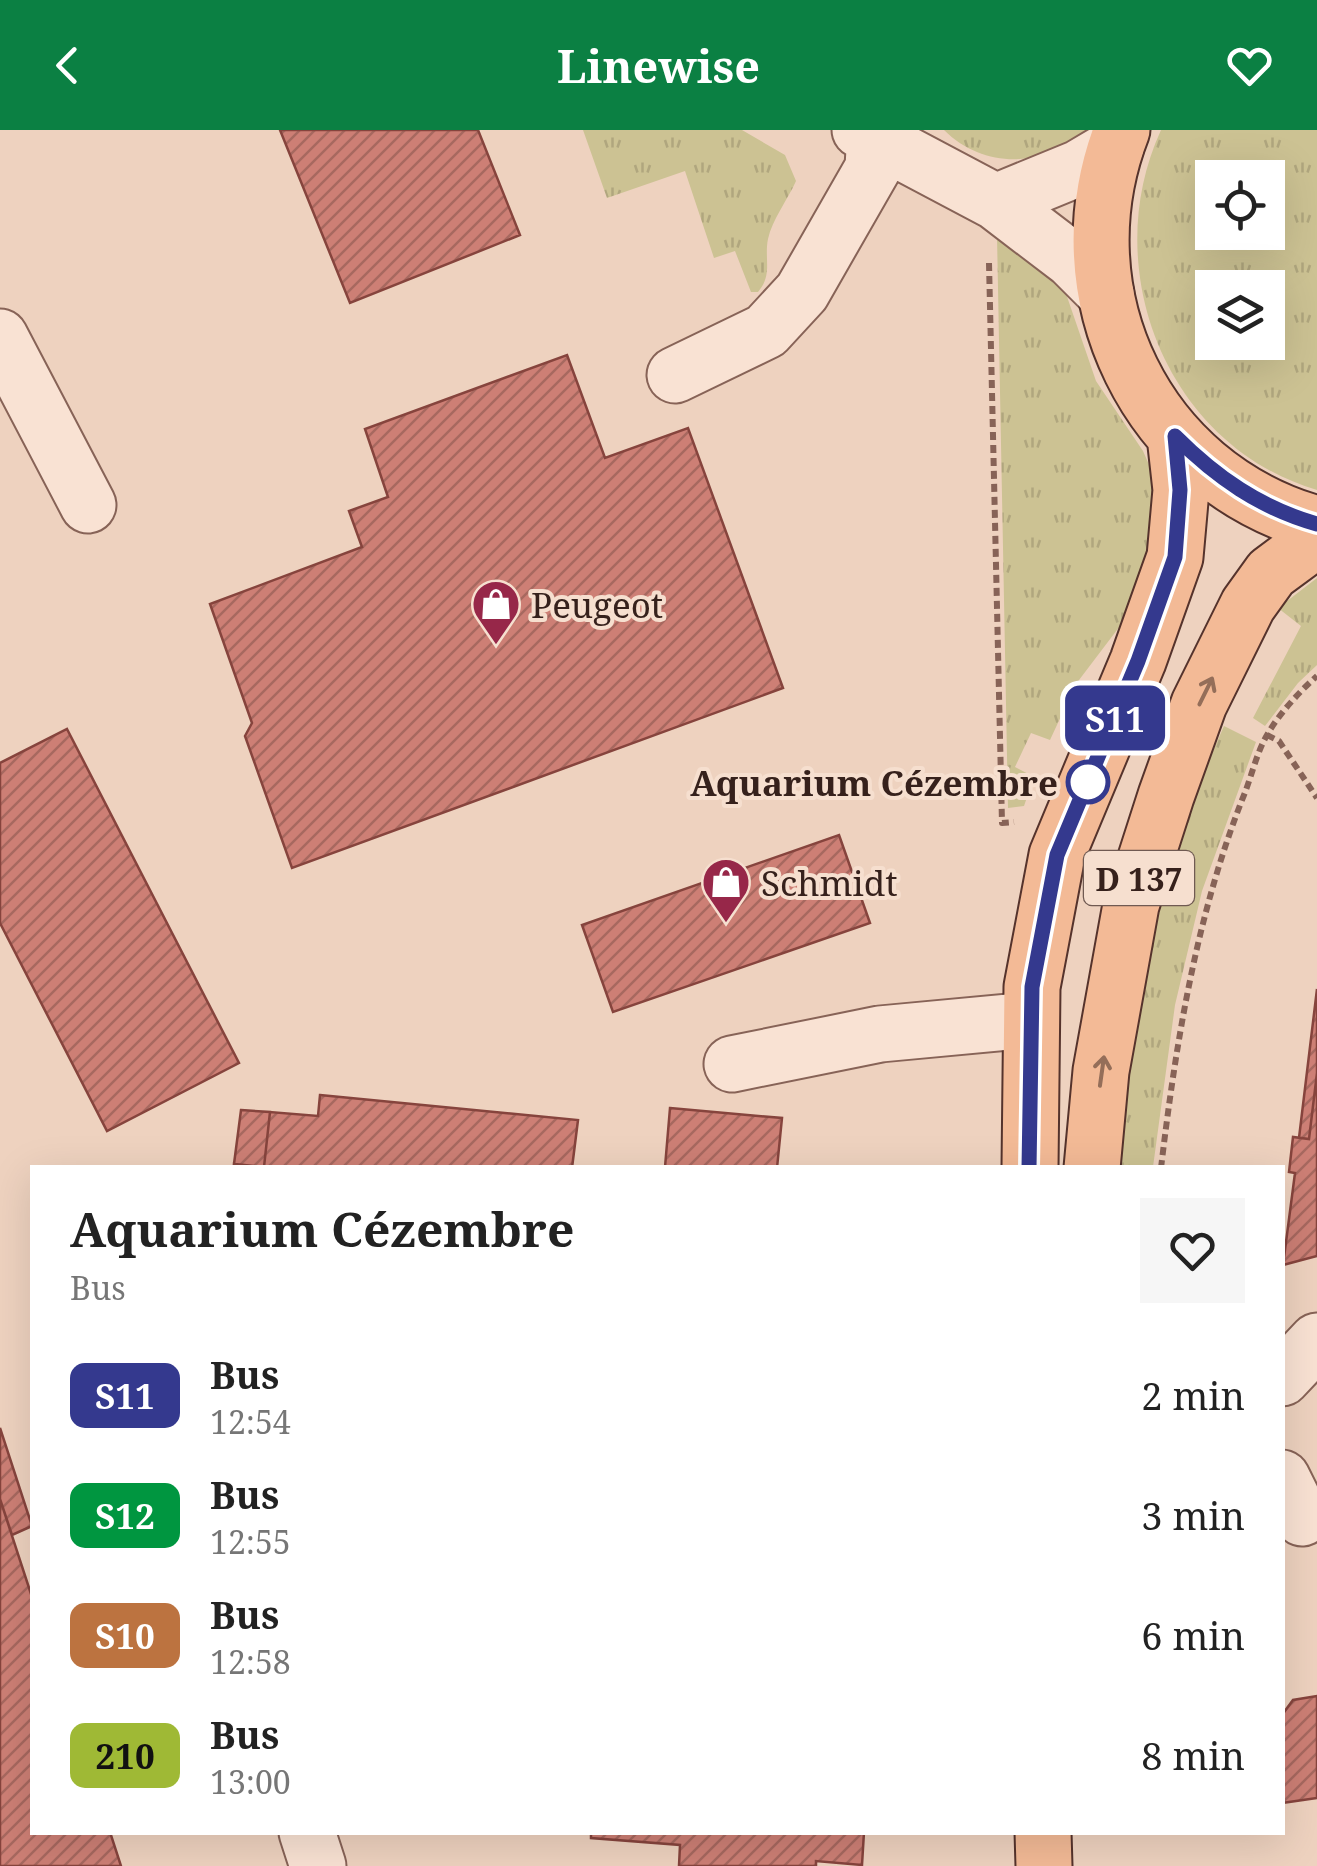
<!DOCTYPE html>
<html lang="fr">
<meta charset="utf-8">
<style>
:root{--surface:#fff;--page:#f6f6f6;--text:#222;--muted:#767676;--accent:#0b8043}
body{margin:0;font-family:"Noto Serif",serif;background:var(--page);color:var(--text);height:100vh;display:flex;flex-direction:column;font-size:38px;white-space:nowrap}
*{box-sizing:border-box;margin:0}
p{font-size:32px;color:var(--muted)}
.icon{flex:none;width:55px;height:55px;fill:none;stroke:currentColor;stroke-width:2;stroke-linecap:round;stroke-linejoin:round}
.map{position:relative;flex:1;overflow:hidden}
.sheet{position:absolute;left:30px;top:1035px;width:1255px;height:670px;display:flex;flex-direction:column;background:var(--surface);border-radius:0px;box-shadow:0 10px 40px #0002}
.sheet>*{flex:none}
.badge{padding:0 20px;border-radius:15px;font-size:35px;line-height:65px}
.fabs{position:absolute;left:1195px;top:30px;display:grid;gap:20px}
.fabs a{display:grid;place-items:center;width:90px;height:90px;border-radius:0px;background:var(--surface);box-shadow:0 10px 40px #0002;font-size:50px}
.map>.badge{position:absolute;translate:-50% -50%;box-shadow:0 0 0 5px #fff}
.round{display:grid;place-items:center;flex:none;width:105px;height:105px;border-radius:0px;background:var(--page)}
.summary{display:flex;align-items:center;justify-content:space-between;height:170px;padding:0 40px}
h1{font-size:48px;font-weight:700;line-height:75px}
ul{padding:0;list-style:none}
li{display:flex;align-items:center;gap:30px;height:120px;padding:0 40px}
li div{flex:1}
li b{display:block;font-size:38px}
li em{font-style:normal}
li .badge{min-width:110px;font-weight:700;text-align:center}
header{display:flex;justify-content:space-between;align-items:center;height:130px;padding:0 40px;background:var(--accent);color:#fff;font-size:45px;font-weight:700}
.map>svg:first-child{display:block}
.grass{fill:url(#grass-tufts);fill-rule:evenodd}
.building{fill:url(#building-hatch);stroke:#86443d;stroke-width:2.5}
.lines{fill:none;stroke-linecap:round;stroke-linejoin:round}
.minor-casing{stroke:#876357;stroke-width:59}
.major-casing{stroke:#55332c;stroke-width:59}
.path{stroke:#876357;stroke-width:6;stroke-dasharray:8 5;stroke-linecap:butt}
.minor{stroke:#f9e2d3;stroke-width:55}
.major{stroke:#f3ba96;stroke-width:55}
.oneway{stroke:#946e59}
.line-casing{stroke:#fff;stroke-width:22}
.line{stroke:#34398e;stroke-width:15}
.stop-dot{fill:#fff;stroke:#34398e;stroke-width:5}
.labels{text-anchor:middle;dominant-baseline:central;stroke-width:8;stroke-linejoin:round;paint-order:stroke}
.shield{fill:#f6dfcf;stroke:#705a52;stroke-width:2.5}
.shield-label{font-size:32px;font-weight:bold;fill:#36211c}
.poi-label{font-size:35px;fill:#36211c;stroke:#f6dfcf;text-anchor:start}
.stop-label{font-size:35px;font-weight:bold;fill:#36211c;stroke:#f6dfcf;text-anchor:end}
</style>
<header><svg class="icon" aria-label="back" viewBox="0 0 24 24"><path d="M15 5l-7 7 7 7"/></svg>Linewise<svg class="icon" aria-label="heart" viewBox="0 0 24 24"><path d="M12 20l-8-8c-3-5 5-10 8-4 3-6 11-1 8 4z"/></svg></header>
<div class="map">
<svg width="1317" height="1736" viewBox="0 0 1317 1736">
<defs>
<pattern id="grass-tufts" width="24" height="20" patternUnits="userSpaceOnUse" patternTransform="scale(2.5)"><rect width="24" height="20" fill="#ccc293"/><path d="M3 7l-1-3M5 7V3M7 7l1-3M15 17l-1-3M17 17v-4M19 17l1-3" fill="none" stroke="#b0a67e"/></pattern>
<pattern id="building-hatch" width="6" height="6" patternUnits="userSpaceOnUse" patternTransform="scale(2.5)"><rect width="6" height="6" fill="#cd7f75"/><path d="M-1 1l2-2M0 6l6-6M5 7l2-2" fill="none" stroke="#a7685f"/></pattern>
</defs>
<rect width="100%" height="100%" fill="#eed2bf"/>
<path class="grass" d="M583 0H742L785 25 796 51C788 69 772 90 768 109 764 129 773 145 758 162H751L735 121 714 128 685 41 607 68Z
M944 0H1087C1046 38 984 40 944 0Z
M1161 0H1317V360C1167 316 1097 139 1161 0ZM1212 48H1268V102H1212ZM1212 158H1268V212H1212Z
M997 106 1062 152 1096 251 1143 321 1154 346 1160 376 1134 502 1120 496 1076 554 1050 610 1031 603 1015 637 1034 647 1024 676 1008 678Z
M1317 448V535L1298 553 1265 596 1253 588 1301 496 1278 478Z
M1224 596 1256 612 1202 761 1175 875 1153 1037 1111 1038 1155 781 1194 664Z"/>
<path class="building" d="M280 0H478L520 105 350 173Z
M567 225 605 328 688 298 783 558 292 738 245 606 252 593 210 474 362 417 349 381 388 367 365 299Z
M67 599 239 933 107 1001 0 793V633Z
M839 705 870 793 613 882 582 795Z
M1317 859V943L1309 1009 1299 1008Z
M1317 943V1126L1283 1135 1295 1043 1289 1042 1293 1007 1309 1009Z
M320 965 578 990 572 1038H234V1034L264 1037 270 982 318 986Z
M670 978 782 988 777 1038H634L665 1037Z
M241 980 270 982 264 1037 234 1034Z
M0 1298 32 1396 12 1405 0 1369Z
M0 1369 32 1467V1702H110L121 1736H0Z
M1317 1566V1668L1282 1673V1585L1293 1570Z
M591 1702H864L862 1735 816 1731V1736H679L680 1715 591 1708Z"/>
<g class="lines">
<g class="minor-casing">
<path id="minor" d="M860 0 996 72 1072 130 1106 164
M996 72 1079 38 1116 16
M0 207 88 375
M675 245 766 201 802 162 873 38 875 0
M732 934 880 904 1031 890
M1282 1248 1317 1211
M1282 1348 1302 1388
M307 1702 318 1736"/>
</g>
<g class="major-casing">
<path id="major" d="M1122 0C1058 164 1146 346 1317 394
M1030 1038 1032 857 1057 725 1138 531 1175 427 1181 360 1175 306
M1092 1038 1101 941 1131 775 1166 666 1199 574 1248 475 1271 443 1317 409
M1043 1702 1044 1736"/>
</g>
<path class="path" d="M989 133 1002 693 1014 692
M1267 605 1279 611 1317 668
M1161 1038C1176 912 1196 788 1242 670 1251 649 1256 624 1267 605 1279 584 1299 562 1317 546"/>
<use href="#minor" class="minor"/>
<use href="#major" class="major"/>
</g>
<defs><path id="oneway-shaft" d="M-6 0H5M1.5-3L5.5 0L1.5 3" fill="none" stroke-width="1.6" stroke-linecap="round" stroke-linejoin="round" transform="scale(2.5)"/></defs>
<g class="oneway">
<use href="#oneway-shaft" transform="translate(1206 561) rotate(-64)"/>
<use href="#oneway-shaft" transform="translate(1102 941) rotate(-82)"/>
</g>
<g class="lines">
<g class="line-casing">
<path id="line" d="M1029 1038 1032 857 1057 725 1138 531 1175 427 1180 360 1175 306C1216 347 1260 378 1317 394"/>
</g>
<use href="#line" class="line"/>
</g>
<defs>
<g id="shop-pin" transform="scale(2.5)"><path d="M0 17L-7.5 6A9.5 9.5 0 1 1 7.5 6Z" fill="#972749" stroke="#f6dfcf"/><path d="M-5-2.5h2.3a2.7 3.5 0 0 1 5.4 0H5L5.5 6h-11ZM-1.5-2.5h3a1.5 2.3 0 0 0-3 0Z" fill="#fff"/></g>
</defs>
<g fill-rule="evenodd">
<use href="#shop-pin" x="496" y="474"/>
<use href="#shop-pin" x="726" y="752"/>
</g>
<circle class="stop-dot" cx="1088" cy="652" r="20"/>
<g class="labels">
<rect class="shield" x="1084" y="721" width="110" height="54" rx="8"/>
<g class="shield-label">
<text x="1139" y="748">D 137</text>
</g>
<g class="poi-label">
<text x="531" y="474">Peugeot</text>
<text x="761" y="752">Schmidt</text>
</g>
<g class="stop-label">
<text x="1058" y="652">Aquarium Cézembre</text>
</g>
</g>
</svg>
<div class="fabs">
<a><svg class="icon" aria-label="locate" viewBox="0 0 24 24"><circle cx="12" cy="12" r="6"/><path d="M12 2v4M12 18v4M2 12h4M18 12h4"/></svg></a>
<a><svg class="icon" aria-label="layers" viewBox="0 0 24 24"><path d="M12 4l9 5-9 5-9-5zM3 14l9 5 9-5"/></svg></a>
</div>
<b class="badge" style="left:1115px;top:588px;background:#34398e;color:#fff">S11</b>
<section class="sheet">
<div class="summary"><div><h1>Aquarium Cézembre</h1><p>Bus</p></div><a class="round"><svg class="icon" aria-label="heart" viewBox="0 0 24 24"><path d="M12 20l-8-8c-3-5 5-10 8-4 3-6 11-1 8 4z"/></svg></a></div>
<ul>
<li><span class="badge" style="background:#34398e;color:#fff">S11</span><div><b>Bus</b><p>12:54</p></div><em>2 min</em></li>
<li><span class="badge" style="background:#009640;color:#fff">S12</span><div><b>Bus</b><p>12:55</p></div><em>3 min</em></li>
<li><span class="badge" style="background:#bc7340;color:#fff">S10</span><div><b>Bus</b><p>12:58</p></div><em>6 min</em></li>
<li><span class="badge" style="background:#9fb935;color:#111">210</span><div><b>Bus</b><p>13:00</p></div><em>8 min</em></li>
</ul>
</section>
</div>
